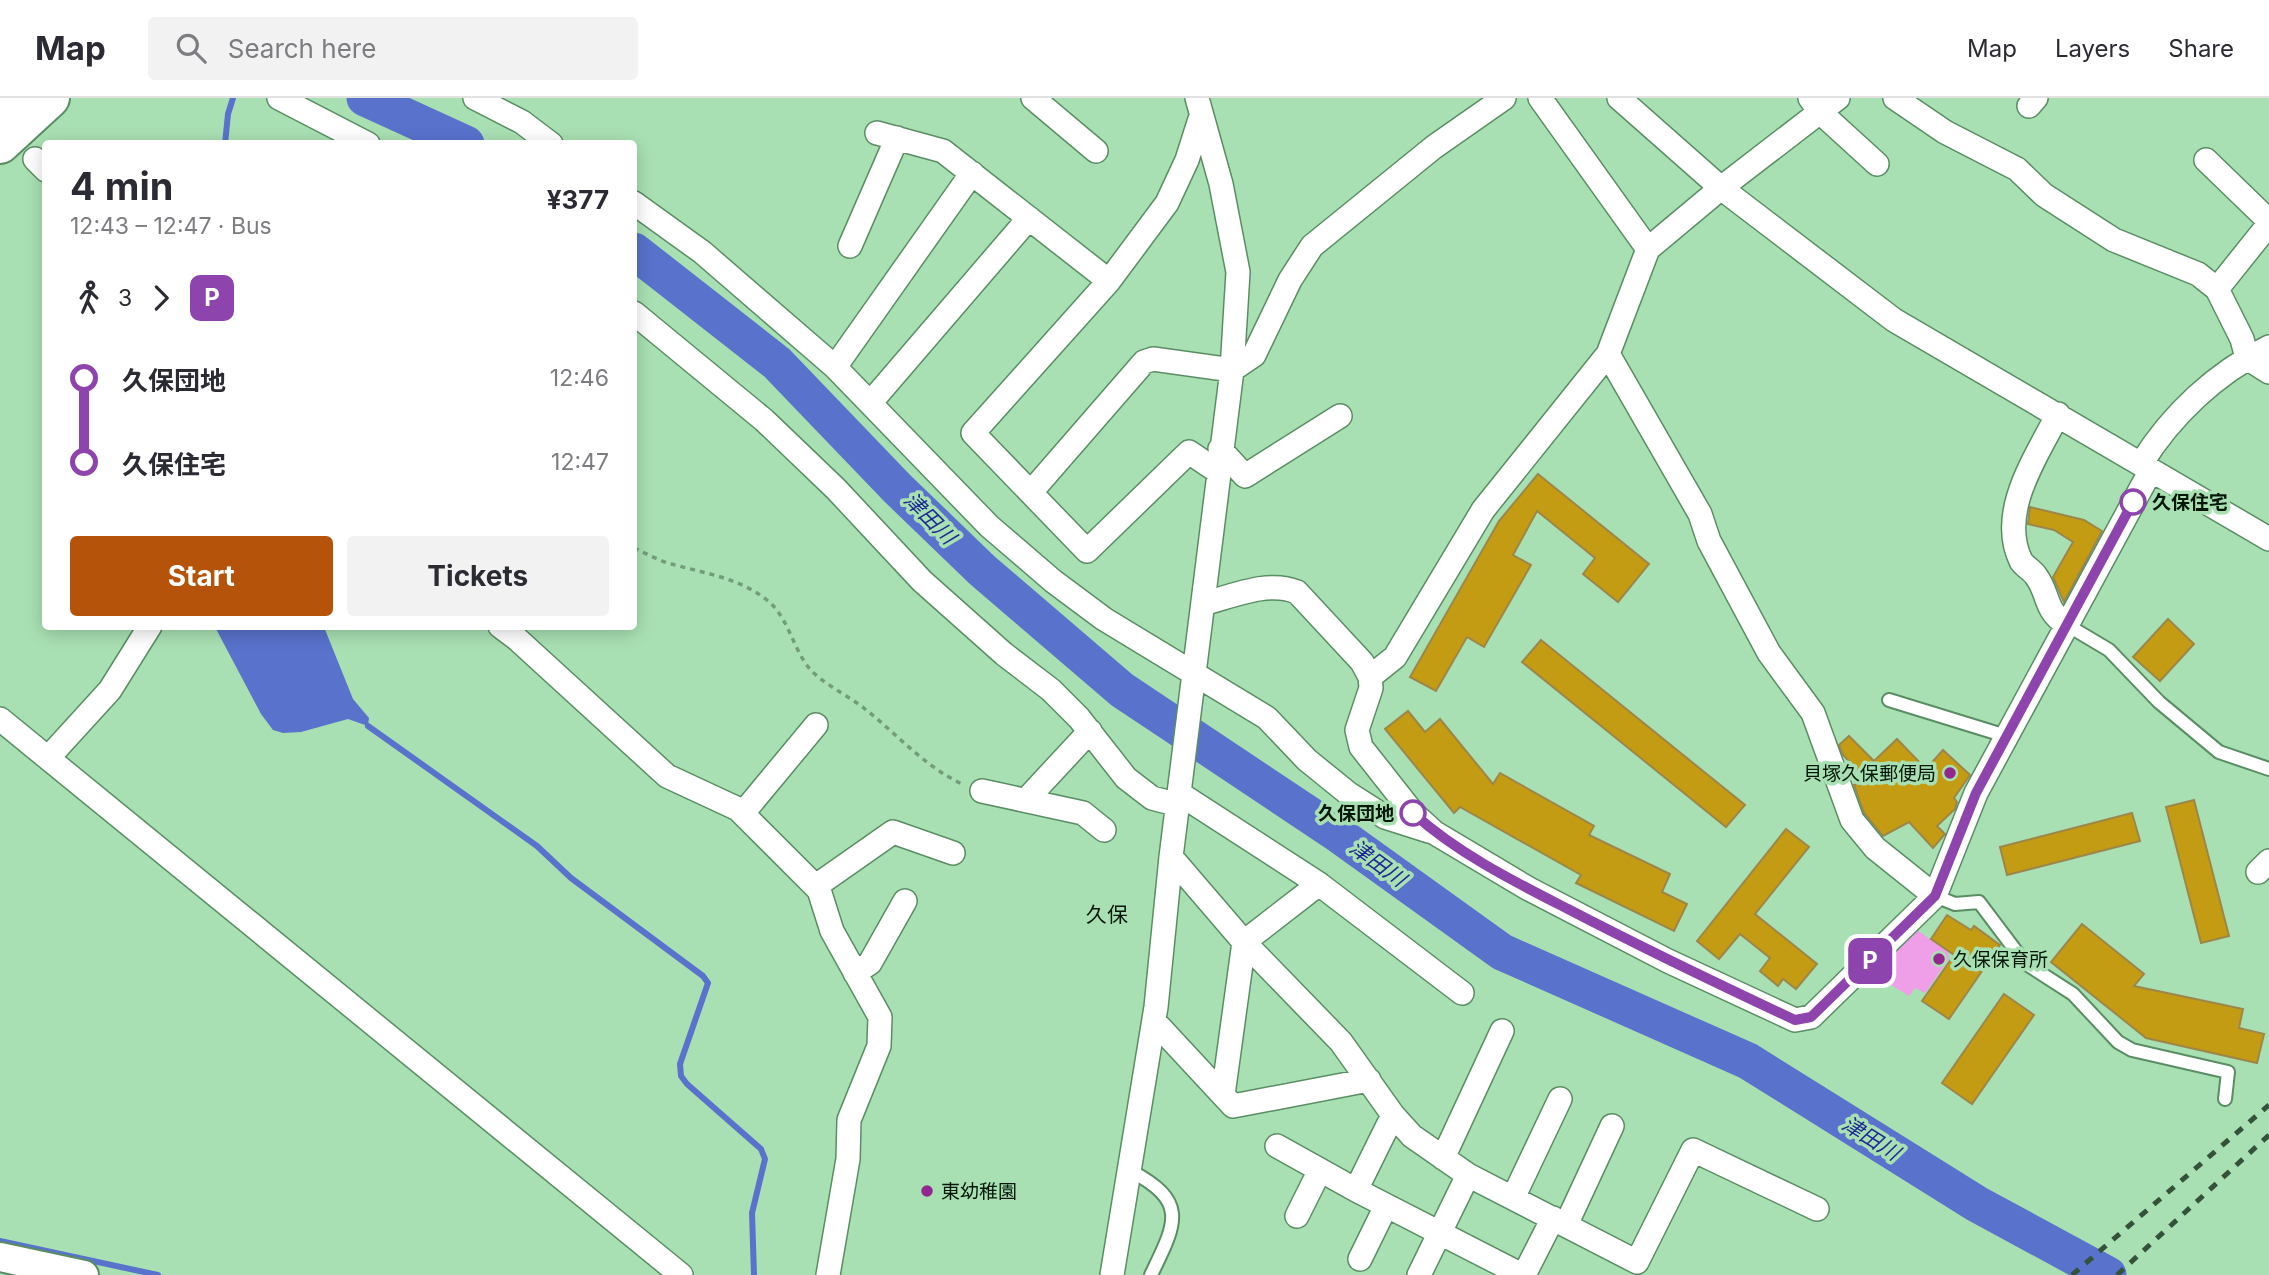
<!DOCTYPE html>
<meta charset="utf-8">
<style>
:root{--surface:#fff;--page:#f2f2f3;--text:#2b2b33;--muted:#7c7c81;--line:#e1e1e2;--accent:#b45309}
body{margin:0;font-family:Inter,"Noto Sans JP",sans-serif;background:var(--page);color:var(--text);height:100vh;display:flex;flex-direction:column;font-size:26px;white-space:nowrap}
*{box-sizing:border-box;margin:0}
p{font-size:23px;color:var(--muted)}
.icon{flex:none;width:38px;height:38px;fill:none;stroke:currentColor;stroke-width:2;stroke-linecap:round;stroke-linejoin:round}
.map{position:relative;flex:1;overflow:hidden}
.details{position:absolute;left:42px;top:42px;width:595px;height:490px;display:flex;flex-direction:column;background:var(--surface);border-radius:7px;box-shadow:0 4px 18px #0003}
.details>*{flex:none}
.badge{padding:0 14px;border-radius:10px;font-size:24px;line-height:46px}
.map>.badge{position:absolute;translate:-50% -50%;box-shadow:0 0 0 4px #fff}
.legs{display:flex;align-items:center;gap:10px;height:77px;padding:0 28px;font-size:23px}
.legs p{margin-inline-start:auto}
.summary{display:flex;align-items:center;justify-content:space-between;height:119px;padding:0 28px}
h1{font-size:38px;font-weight:700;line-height:52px}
.primary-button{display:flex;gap:14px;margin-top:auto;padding:14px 28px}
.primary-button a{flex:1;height:80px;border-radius:7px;background:var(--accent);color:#fff;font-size:28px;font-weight:700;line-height:80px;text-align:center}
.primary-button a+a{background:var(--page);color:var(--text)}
ul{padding:0 28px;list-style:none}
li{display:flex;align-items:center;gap:24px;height:84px;font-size:26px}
li i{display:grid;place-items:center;width:10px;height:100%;margin:0 9px;background:currentColor}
li i::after{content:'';width:18px;height:18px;margin:-9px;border:5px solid;border-radius:50%;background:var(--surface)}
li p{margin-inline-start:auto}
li:first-child i{background:linear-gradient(#0000 50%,currentColor 0)}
li:last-child i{background:linear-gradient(currentColor 50%,#0000 0)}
header{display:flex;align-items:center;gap:42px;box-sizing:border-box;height:98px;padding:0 35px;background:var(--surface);border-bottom:2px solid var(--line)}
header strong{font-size:33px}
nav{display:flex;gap:38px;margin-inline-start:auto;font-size:24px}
.search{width:490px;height:63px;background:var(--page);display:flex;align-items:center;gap:18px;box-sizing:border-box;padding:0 24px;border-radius:7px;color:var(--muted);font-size:26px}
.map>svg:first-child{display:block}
.green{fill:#ee9fe7}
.water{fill:#5972cc}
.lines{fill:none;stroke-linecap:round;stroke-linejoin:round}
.stream{stroke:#5972cc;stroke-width:6}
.river{stroke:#5972cc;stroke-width:37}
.building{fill:#c39c14;stroke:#9c864a;stroke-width:2}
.service-casing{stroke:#5a8d64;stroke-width:16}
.minor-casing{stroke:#5a8d64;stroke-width:26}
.tertiary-casing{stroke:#5a8d64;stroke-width:32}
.trunk-casing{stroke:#5a8d64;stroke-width:42}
.path{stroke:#729d7a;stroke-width:3.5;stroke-dasharray:5 5;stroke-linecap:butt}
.service{stroke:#fff;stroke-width:12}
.minor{stroke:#fff;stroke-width:23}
.tertiary{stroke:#fff;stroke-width:28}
.trunk{stroke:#fff;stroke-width:38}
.rail{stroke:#34523a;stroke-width:5;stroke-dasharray:9 9;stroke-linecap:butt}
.line-1-casing{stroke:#fff;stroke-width:16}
.line-1{stroke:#8e44ad;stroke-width:10}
.stop-1-dot{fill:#fff;stroke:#8e44ad;stroke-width:3.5}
.poi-dot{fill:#91288d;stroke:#a9e0b3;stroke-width:2.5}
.labels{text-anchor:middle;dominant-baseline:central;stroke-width:7;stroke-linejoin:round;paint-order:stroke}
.stop-label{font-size:19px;font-weight:bold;fill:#041708;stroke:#a9e0b3;text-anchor:start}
.poi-label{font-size:19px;fill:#041708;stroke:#a9e0b3;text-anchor:start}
.water-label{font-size:21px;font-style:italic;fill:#1d2992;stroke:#a9e0b3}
.neighbourhood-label{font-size:21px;fill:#041708;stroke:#a9e0b3}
</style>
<header>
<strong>Map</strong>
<div class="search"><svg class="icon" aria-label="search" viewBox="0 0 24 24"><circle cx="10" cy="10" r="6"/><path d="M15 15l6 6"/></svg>Search here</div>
<nav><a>Map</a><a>Layers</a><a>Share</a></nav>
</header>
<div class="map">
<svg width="2269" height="1177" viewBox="0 0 2269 1177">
<rect width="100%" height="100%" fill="#a9e0b3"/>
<path class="green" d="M1917 832 1948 854 1949 861 1925 895 1915 890 1909 898 1872 875Z"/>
<path class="water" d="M215 529H324L353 601 369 620 368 628 348 621 301 634 283 635 273 632 261 616Z"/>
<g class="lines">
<path class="stream" d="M225 46 228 16 233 0
M368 628 537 748 571 780 703 878 708 885 680 966 681 978 687 986 761 1051 765 1061 752 1115 754 1177
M0 1143 158 1177"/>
<path class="river" d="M365 0 466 46
M634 153 777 265 897 390 982 472 1122 592 1335 734 1502 854 1748 963 1977 1106 2108 1177"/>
</g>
<path class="building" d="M1538 376 1649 466 1618 504 1583 476 1595 460 1537 413 1513 457 1531 467 1484 549 1467 539 1436 593 1410 579 1499 423Z
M2030 409 2084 422 2102 433 2064 504 2053 479 2073 444 2054 432 2028 426Z
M2168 521 2194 546 2160 583 2133 559Z
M1541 542 1745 707 1726 729 1522 564Z
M1408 613 1425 634 1440 621 1493 686 1500 675 1594 728 1589 737 1670 776 1662 794 1687 806 1674 833 1576 785 1581 777 1460 709 1454 715 1385 631Z
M1849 638 1874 663 1897 641 1926 671 1943 652 1970 677 1954 700 1957 704 1955 711 1937 728 1945 736 1933 750 1909 724 1883 738 1864 715 1854 687 1866 681 1843 657 1839 647Z
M2194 702 2229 838 2201 845 2166 709Z
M2132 715 2140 743 2007 777 2000 749Z
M1786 731 1809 749 1755 816 1817 866 1796 891 1783 881 1778 888 1760 873 1770 860 1740 836 1719 861 1697 843Z
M1947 817 1971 832 1974 828 2000 847 1949 921 1922 903 1954 857 1931 841Z
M2082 826 2144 876 2134 888 2243 911 2239 930 2264 936 2257 965 2146 940 2051 864Z
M2004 896 2034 917 1972 1006 1942 985Z"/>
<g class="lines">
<g class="service-casing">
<path id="service" d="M2067 527 2109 552 2159 604 2219 654 2269 671
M1889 602 2006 638
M1935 798 1955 806 1979 804 2025 865 2073 896 2118 944 2132 952 2228 974 2225 1001
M1131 1073C1189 1104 1176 1125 1151 1177"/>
</g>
<g class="minor-casing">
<path id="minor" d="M279 0 368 46
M475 0 522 24 551 46
M1033 0 1096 53
M1540 0 1648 151 1608 256 1700 416 1709 443 1769 555 1813 615 1852 722 1875 750 1935 798
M1619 0 1721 90 1894 222 2269 441
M1810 0 1820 14 1877 66
M1895 0 1945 34 2017 71 2044 97 2114 142 2198 176 2217 191 2242 241 2247 260 2269 274
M2029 8 2036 0
M1201 18 1187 62 1167 105 1109 183 973 335 1087 453 1189 354 1217 373
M877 35 943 53 1109 183
M35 61 46 72
M2206 62 2269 123
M634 105 702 154 835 269 989 428 1053 483 1104 521 1267 620 1307 662 1349 696 1385 719 1429 733
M850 148 897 40
M1648 151 1721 90 1838 0
M2217 191 2269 126
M634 215 764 322 836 391 922 483 1004 556 1051 592 1079 620 1126 680 1152 700 1179 707
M835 269 972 75
M871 304 1029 120
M2058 316C2037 358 1997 414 2021 463 2025 469 2032 472 2036 478 2050 497 2043 511 2067 527
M1220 351 1245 378 1340 318
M2141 366C2171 317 2217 274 2269 249
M1031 394 1144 264 1153 261 1232 272 1254 257 1290 182 1312 148 1434 49 1504 0
M1203 506C1233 498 1268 482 1297 494L1362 564 1370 579 1371 590 1357 632 1361 649 1413 715 1435 735 1529 791 1668 863 1795 922 1811 919 1935 798 1976 695 2151 372
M500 528 516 540 667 678 738 711 819 792 832 833 880 919 879 948 849 1022 848 1061 828 1177
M1370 579 1395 559 1483 412 1608 256
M0 621 681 1177
M48 660 110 592 150 528
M982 693 1083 715 1104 732
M1180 696 1319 786 1462 895
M1026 702 1090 633
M743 715 816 627
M1171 759 1244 844 1341 944 1393 1017 1412 1038 1468 1077 1637 1164 1693 1052 1817 1111
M2258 774 2269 763
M816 788 893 734 953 755
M855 875 870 865 905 803
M1154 923 1233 1008 1369 982
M1223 997 1244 844 1319 786
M1277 1048 1356 1092 1393 1017
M1443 1060 1502 933
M1356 1092 1522 1177
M1513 1100 1560 1001
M1297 1118 1320 1072
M1566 1127 1612 1028
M1360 1161 1386 1108
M1112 1177 1156 909 1171 759 1232 272 1238 174 1221 86 1197 0
M1419 1177 1468 1077
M1524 1177 1553 1120"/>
</g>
<g class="tertiary-casing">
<path id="tertiary" d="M0 1159 84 1177"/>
</g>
<g class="trunk-casing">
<path id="trunk" d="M0 5 6 0
M0 46 50 0"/>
</g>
<path class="path" d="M634 450C645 455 656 461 668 465 702 475 738 479 767 502 789 520 792 549 809 570 824 587 848 597 865 611 898 637 924 668 962 686"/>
<use href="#service" class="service"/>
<use href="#minor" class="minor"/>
<use href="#tertiary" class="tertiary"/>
<use href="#trunk" class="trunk"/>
<path class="rail" d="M2072 1177 2269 1007
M2117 1177 2269 1037"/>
</g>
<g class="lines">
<g class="line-1-casing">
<path id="line-1" d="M1413 715C1457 755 1515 784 1568 811 1643 850 1718 886 1795 922L1811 919 1935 798 1976 695 2133 404"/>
</g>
<use href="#line-1" class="line-1"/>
</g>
<g class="stop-1-dot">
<circle cx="2133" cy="404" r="12"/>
<circle cx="1413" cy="715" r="12"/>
</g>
<g class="poi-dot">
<circle cx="1950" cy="675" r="7"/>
<circle cx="1939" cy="861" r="7"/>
<circle cx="927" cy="1093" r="7"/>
</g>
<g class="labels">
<g class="stop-label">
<text x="2152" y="404">久保住宅</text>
<text x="1394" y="715" text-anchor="end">久保団地</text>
</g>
<g class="poi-label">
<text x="1936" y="675" text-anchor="end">貝塚久保郵便局</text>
<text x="1953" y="861">久保保育所</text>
<text x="941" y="1093">東幼稚園</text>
</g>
<g class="water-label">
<text transform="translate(930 420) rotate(45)">津田川</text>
<text transform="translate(1378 765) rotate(36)">津田川</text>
<text transform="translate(1871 1040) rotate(32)">津田川</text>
</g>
<g class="neighbourhood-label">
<text x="1107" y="816">久保</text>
</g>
</g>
</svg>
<b class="badge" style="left:1870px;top:863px;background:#8e44ad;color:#fff">P</b>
<section class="details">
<div class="summary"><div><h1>4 min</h1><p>12:43 – 12:47 · Bus</p></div><b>¥377</b></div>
<div class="legs"><svg class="icon" aria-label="walk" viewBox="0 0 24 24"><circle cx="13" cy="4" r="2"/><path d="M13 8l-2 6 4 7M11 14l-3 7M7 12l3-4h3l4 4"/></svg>3<svg class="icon" aria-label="forward" viewBox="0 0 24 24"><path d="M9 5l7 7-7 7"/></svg><b class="badge" style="background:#8e44ad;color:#fff">P</b></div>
<ul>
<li><i style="color:#8e44ad"></i><b>久保団地</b><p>12:46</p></li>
<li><i style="color:#8e44ad"></i><b>久保住宅</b><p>12:47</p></li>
</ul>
<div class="primary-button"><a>Start</a><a>Tickets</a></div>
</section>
</div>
